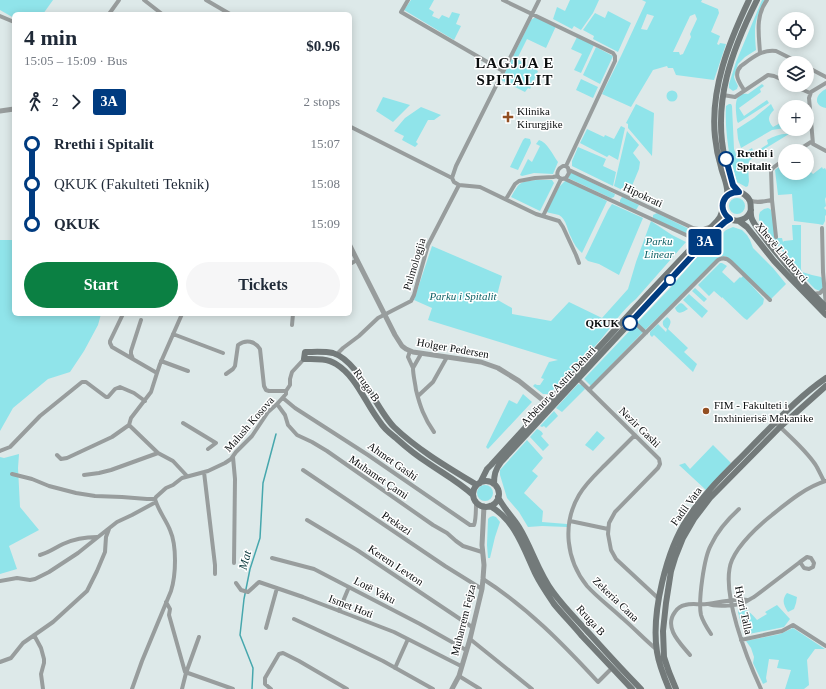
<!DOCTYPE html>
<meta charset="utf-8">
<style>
:root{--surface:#fff;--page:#f6f6f7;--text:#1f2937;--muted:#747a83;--accent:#0b8043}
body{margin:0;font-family:"Times New Roman",serif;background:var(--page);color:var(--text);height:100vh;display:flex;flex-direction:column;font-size:15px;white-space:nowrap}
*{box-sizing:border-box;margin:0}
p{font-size:13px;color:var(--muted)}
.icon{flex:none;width:22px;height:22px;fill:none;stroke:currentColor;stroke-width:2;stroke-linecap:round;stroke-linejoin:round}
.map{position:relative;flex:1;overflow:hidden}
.side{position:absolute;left:12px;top:12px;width:340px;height:304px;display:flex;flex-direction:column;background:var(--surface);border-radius:6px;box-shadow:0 2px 10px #0003}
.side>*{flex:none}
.badge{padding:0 8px;border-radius:3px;font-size:14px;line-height:26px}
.controls{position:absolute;left:778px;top:12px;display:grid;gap:8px}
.controls a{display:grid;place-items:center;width:36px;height:36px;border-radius:50%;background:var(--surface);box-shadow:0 2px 10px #0003;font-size:20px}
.map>.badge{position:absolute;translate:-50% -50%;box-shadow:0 0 0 2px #fff}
.legs{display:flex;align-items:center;gap:6px;height:44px;padding:0 12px;font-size:13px}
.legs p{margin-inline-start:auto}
.headline{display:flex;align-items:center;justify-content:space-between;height:68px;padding:0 12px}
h1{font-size:22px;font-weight:700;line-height:30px}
.cta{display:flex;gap:8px;margin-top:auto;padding:8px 12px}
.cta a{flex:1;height:46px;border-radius:24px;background:var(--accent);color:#fff;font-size:16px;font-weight:700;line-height:46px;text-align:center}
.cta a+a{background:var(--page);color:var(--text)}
ul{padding:0 12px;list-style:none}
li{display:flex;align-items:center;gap:14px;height:40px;font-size:15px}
li i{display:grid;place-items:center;width:6px;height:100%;margin:0 5px;background:currentColor}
li i::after{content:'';width:10px;height:10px;margin:-5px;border:3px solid;border-radius:50%;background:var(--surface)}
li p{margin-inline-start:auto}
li:first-child i{background:linear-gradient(#0000 50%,currentColor 0)}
li:last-child i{background:linear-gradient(currentColor 50%,#0000 0)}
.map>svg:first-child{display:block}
.green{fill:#90e4ea;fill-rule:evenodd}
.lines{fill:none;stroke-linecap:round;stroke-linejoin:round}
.stream{stroke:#46a7ad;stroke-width:1.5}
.minor{stroke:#989d9d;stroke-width:4}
.tertiary{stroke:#989d9d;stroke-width:5}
.secondary{stroke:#737a7a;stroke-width:6}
.line-1-casing{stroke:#fff;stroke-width:9}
.line-1{stroke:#003b80;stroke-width:6}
.poi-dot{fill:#934f22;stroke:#fff;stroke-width:1.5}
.stop-1-dot{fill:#fff;stroke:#003b80;stroke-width:2}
.labels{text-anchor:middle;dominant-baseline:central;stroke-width:3;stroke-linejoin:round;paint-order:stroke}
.poi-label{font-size:11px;fill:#0b0e0f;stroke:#fff;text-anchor:start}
.stop-label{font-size:11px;font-weight:bold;fill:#0b0e0f;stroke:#fff;text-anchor:start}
.street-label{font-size:11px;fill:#0b0e0f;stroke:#fff}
.park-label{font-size:11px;font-style:italic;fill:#0b5f64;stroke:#fff}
.water-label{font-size:12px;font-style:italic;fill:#0c3a3d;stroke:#fff}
.district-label{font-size:15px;font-weight:bold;letter-spacing:1px;fill:#0b0e0f;stroke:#fff}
</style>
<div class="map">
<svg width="826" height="689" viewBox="0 0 826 689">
<rect width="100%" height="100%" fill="#dde9e9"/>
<path class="green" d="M0 0H53L43 14H14V18L0 10Z
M411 0H434L429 9 434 12 432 16 439 19 442 15 449 18 452 12 460 14 456 24 461 26 454 40 404 10Z
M570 0H599L593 13 581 30 574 26 572 29 553 19 557 7 565 11Z
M642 0H702L701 2 718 9 719 13 711 32 720 36 717 44 719 45 720 43 726 44 714 80 676 75 673 68H668L667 66 653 70 631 107 602 94 621 56 646 2ZM647 14 654 16 647 30 641 29ZM695 14 697 19 690 34 691 37 683 54 680 55 679 52H673L690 16Z
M762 0H765C754 21 754 26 756 50L745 57 738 64 734 77 735 80 738 86 737 89 733 91 729 88V84L736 62Z
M608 11 631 23 618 52 593 39 594 36 583 30 595 13 605 18Z
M537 17 556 26 546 48 527 39 517 59 538 71 530 89 528 88 525 92 501 80 531 20 534 18Z
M577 37 594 45 581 73 574 70 582 54 571 49Z
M596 47 613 56 600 84 583 75Z
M581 79 598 87 593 98 576 90Z
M762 84 764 86 760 89 761 92 739 108 744 116 767 100 769 103 738 123 737 121C736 111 732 91 748 94Z
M826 89V108C812 105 816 94 826 89Z
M666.5 96a5.5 5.5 0 1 1 11 0a5.5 5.5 0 1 1-11 0Z
M383 97 410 105 393 122 376 111Z
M636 104 654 113 652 156 628 128V124L626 123Z
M729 104H731L732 106 734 149 737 157 752 148 754 153 768 144 767 140C773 137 782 133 789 134L758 153 749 161 748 167 749 181 748 186 746 187 737 182C735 174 732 166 730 158 727 141 725 123 726 106Z
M771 104 774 110C768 116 767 120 773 127L784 121 785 122V128L772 130 741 148 738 139 737 129 754 118Z
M421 107 441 115 434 120H428L416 142 418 144 415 147 402 140 404 136 394 131 405 118Z
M621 126 625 128 618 160 609 155 607 157 580 143 587 129 604 137 605 135 614 139Z
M627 131 639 145 633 153 640 162 639 169 629 193 614 186Z
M525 138 530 139 531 143 518 170 510 167 523 140Z
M539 140C547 142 553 155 558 162L553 174 534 173 522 176 520 175 528 159 532 162 540 146 536 144Z
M578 147 606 159 603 166 616 172 613 186 572 166V161Z
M785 163V173H807V168L813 174 822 167 823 169 825 168 826 170V197L825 199 826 206 824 208 826 210V215L825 216V221L823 225 818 224 794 221 792 194 778 195 775 170Z
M571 172 615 194 614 197 611 198 568 178Z
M537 180H552L554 183 540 211 511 197C520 181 520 182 537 180Z
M566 180 607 201 582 253C577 249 574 244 571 237 567 230 567 220 559 215 555 214 550 213 546 212L559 187Z
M622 197H623L639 205 636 210 620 203V200Z
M729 206a8 8 0 1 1 16 0a8 8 0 1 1-16 0Z
M612 204 643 218 619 275 599 264 588 261 585 258 608 210Z
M768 208 770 209 771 210 778 238H782L783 242 784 241 793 240 792 225H801V269L802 272 812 275 821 277 822 278 823 287 820 291 815 289 811 285 772 238 759 220V215L760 212 764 209Z
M657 213 689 229 687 234 653 218V215Z
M651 221 672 235 686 242 636 299C622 310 613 325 602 338 586 357 567 375 549 394H543L533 386 535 384 537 385H540L544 379 541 378 549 362 558 360 551 358 428 320 432 308 414 300 432 246 502 276 496 299 512 308V314L551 321 569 302 602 318 628 289 636 262Z
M733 227 742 230 747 235 750 240 753 248 773 268 786 284 771 299 728 258 725 256 721 257 645 330 591 386 584 379 671 287 699 255 726 230Z
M0 240H14V314H101L98 325 84 351 70 372 48 379 13 408 0 431Z
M720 263H722L727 266 722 272 734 283 740 277 741 278 743 276 764 299 763 304 747 320 744 318 722 297V298L714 291 709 296 698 285Z
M695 288 707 299 704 302 692 291Z
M689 294 708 311 702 318 683 300Z
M681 303 683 304 688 309C683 312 678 316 675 308L679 304Z
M667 317C673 321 670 324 668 329L688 348 684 352 697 364 693 372 654 335 652 337 650 335V332L658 324 666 332 667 329C664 327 662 325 663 321Z
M578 384 582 385 585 389 562 412 556 408Z
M523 394 532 402 488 449 486 447 509 400 517 404Z
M554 411 558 416 546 428 544 426 542 427 540 426Z
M537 429C539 430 542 431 543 434L541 436 549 445 543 451 530 437Z
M597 431 605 438 593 451 585 445Z
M527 440 543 458 532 471 538 476 524 493 543 511 542 522 567 524V527L542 526 528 527 519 512 507 498 500 475V470Z
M713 445 731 463 706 490 679 465 685 463 690 469Z
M19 454 18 468 20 507 39 530 9 546 17 569 0 574V457L4 458Z
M477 493a8 8 0 1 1 16 0a8 8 0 1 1-16 0Z
M493 516 496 517 500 522 495 537 490 558H488L487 545 488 519 490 517Z
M787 593 797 597 796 603 794 609 788 612C784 606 781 600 787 593Z
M777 605 790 619 784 627 744 635 738 612V609L743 608C749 611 753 615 757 620L767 614 765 612Z
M793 628 825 649H815L807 660 809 685 804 689H785L791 670 777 668 779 660 769 659 766 678 767 682 763 684 753 663 754 657 751 648 746 641 780 634Z"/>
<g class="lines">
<path class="stream" d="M252 689 253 668 240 635 244 599 250 569 260 538 263 483 276 434"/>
<path class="minor" d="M144 0 162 14
M206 0 230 14
M408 0 401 12 503 71
M503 0 613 53 615 56V61L566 166
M109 14 119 0
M0 16 14 22
M760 53C759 35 755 16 767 0
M807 67 826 77
M826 83 811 92 809 98 813 144 826 151
M792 85 810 93
M744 90C739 82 733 74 741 66 752 58 762 49 776 51L800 63
M723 95 735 97 768 75 774 76 785 81
M351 127 452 178 454 182 459 185 480 187 536 214 559 221 563 227 569 240 576 255 579 263
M797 151 811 142H812
M563 166H566L568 168 569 173 566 178 562 179 558 177C556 172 559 168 563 166Z
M569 170 695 229 703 237
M452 178 456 166 539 0
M565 179 699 241
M506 199 515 184 519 181 535 178 553 177 558 176
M750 200C756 204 765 201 772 200
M543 216 561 179
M822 228 823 272 826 306
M776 237 772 200 771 170 774 167 785 159
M350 264 357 260
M813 294 820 293 824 289
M123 314 110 341V343L112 347 157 373
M632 320 646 333
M292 325 293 314
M173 334 223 353
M410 351 408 357 413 368 421 354
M336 355 343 348 359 336 378 318 411 301 414 295 428 245 459 185
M133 359 131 354V351L141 320
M161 361 188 371
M413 368C413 375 415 382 416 390 420 406 424 418 434 432
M226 374 233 369 235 366 238 345C246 339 255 341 260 349L264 386 266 390 269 391H286
M578 379 659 459 660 464 658 468 615 512 609 523 608 534 611 550 616 559 659 599
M589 390 718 260C723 257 727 258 731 262L770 300
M418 396 433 382 447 357
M283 398 295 408 368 455 470 525H474C476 520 476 509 476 503
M277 404 285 415 288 425 297 435 312 442 327 451 433 525 447 533 456 541 463 546 482 552
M775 422C789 436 804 448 815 464 819 470 821 476 824 481
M183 423 216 443 208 449
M129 425 158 453 173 461 187 476
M635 435C625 445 615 455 605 465 596 474 586 483 579 495 562 524 566 560 587 586 597 597 609 606 621 617 633 627 644 639 656 649
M0 451 10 447 40 416 82 382H86L106 397H108L115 389 120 387 134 393 145 401
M57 455 61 459 67 458 112 437 129 425 131 418 151 392 157 373 160 364 182 314
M233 457 235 479 234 563
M303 470 445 566 482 589
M204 472 215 565V574
M12 474 32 479 49 486 76 493 95 496 122 497 147 499H155
M84 475 99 473 111 470 158 453
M155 499 156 497 166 488 173 485 182 478 208 471 225 463 231 459 236 452 252 436 268 412 277 404 286 394V391L290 385V379L292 372 304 359
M307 520 357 550 472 627
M570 521 608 529
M40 555C48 553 55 548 63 544 74 539 85 537 97 537
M807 557 811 558 814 563 813 567 809 569 804 568 800 562Z
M272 558 314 569 420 624 466 650
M483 579C527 607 563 644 598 682L612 668
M0 581 17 578 30 580 35 579 49 572 78 553 98 537 117 522 132 515 156 502
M236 583 241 590 248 592 259 582 303 597 394 632 461 666
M166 602 170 609 169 615 185 672 188 673 233 689
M708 604C715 607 735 606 743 603 746 602 750 599 754 597L800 562
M339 611 349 587
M294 619 352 646 383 661 433 689
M266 628 277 588
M711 634C707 628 703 622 701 615 698 601 704 557 711 545 717 532 728 519 739 509
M34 635 41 648 44 659V663L41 674 43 689
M470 639 532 689
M741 640 782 631 793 625 826 646
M690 655C681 644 663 628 675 612 677 609 680 606 685 605 692 603 699 605 707 604 714 603 740 598 747 600
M0 662 11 658 23 643 53 622 87 591 97 571 105 552 106 537 109 529
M395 668 408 639
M459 676 480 689
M132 689 142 661 171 591C176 575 177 546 170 530 166 520 158 510 155 499
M182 689 186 673 199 637
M271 689 265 684V678L279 654 283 653 299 661 347 689
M761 689C748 661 719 590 732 560 739 544 758 526 772 515 788 502 806 487 826 481"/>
<path class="tertiary" d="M0 111 14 109
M695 229 702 230 710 227
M350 246 395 335 402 346 406 349 413 352 481 362 498 368 519 381 549 405
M452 689 459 676 470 639 482 589 483 579 484 565 482 545 484 506"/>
<path class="secondary" d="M739 192C730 183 728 171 725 159 712 102 732 50 757 0
M727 196C729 187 723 176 721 167 718 157 716 147 715 137 710 89 729 42 749 0
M751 210C744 229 718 220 723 203 726 193 738 189 745 195 753 201 750 207 751 215 751 219 754 223 756 226 776 255 801 282 826 307
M739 221 747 227 774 261 791 279 826 315
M473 494a13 13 0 1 1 26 0a13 13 0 1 1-26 0Z
M480 483 487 469 491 465 645 297 717 221 720 217 723 209
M494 484C494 475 495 470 501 462L703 244 722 224 730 219
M473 495C459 482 444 474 428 463 417 456 407 448 397 439 391 434 384 429 380 422 365 403 357 377 336 364 327 358 314 359 304 359L305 352C314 352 324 351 333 353 359 361 376 409 394 427 418 450 449 468 477 485
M498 497C504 509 512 516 519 527 532 548 538 572 553 592 563 606 575 618 587 631 605 651 622 670 641 689
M490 506C516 521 524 550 536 575 541 585 548 595 554 604 563 615 573 625 582 636 599 654 615 671 632 689
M669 689C664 677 659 665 657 652 651 614 666 550 688 518 705 491 730 469 752 446 776 422 798 397 826 378
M676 689 669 672 664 657 663 631 666 603 671 571 675 558 683 538 694 519 710 498 780 427 826 386"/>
</g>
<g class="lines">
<g class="line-1-casing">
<path id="line-1" d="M630 323 717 229 725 222 730 219C717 209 722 192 739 192L733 185 726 159"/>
</g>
<use href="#line-1" class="line-1"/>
</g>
<g class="poi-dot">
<path d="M506 111h4v4h4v4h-4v4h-4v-4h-4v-4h4z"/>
<circle cx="706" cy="411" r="4"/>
</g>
<g class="stop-1-dot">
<circle cx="726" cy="159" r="7"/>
<circle cx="670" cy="280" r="5"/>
<circle cx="630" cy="323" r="7"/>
</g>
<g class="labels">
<g class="poi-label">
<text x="517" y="111">Klinika<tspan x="517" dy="13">Kirurgjike</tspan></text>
<text x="714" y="405">FIM - Fakulteti i<tspan x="714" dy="13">Inxhinierisë Mekanike</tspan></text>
</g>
<g class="stop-label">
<text x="737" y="153">Rrethi i<tspan x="737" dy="13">Spitalit</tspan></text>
<text x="619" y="323" text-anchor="end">QKUK</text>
</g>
<g class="street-label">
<text transform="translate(643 195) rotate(25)">Hipokrati</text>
<text transform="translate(782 252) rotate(50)">Xhevë Lladrovci</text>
<text transform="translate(414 264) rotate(-73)">Pulmologjia</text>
<text transform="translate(453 348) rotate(10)">Holger Pedersen</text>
<text transform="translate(367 385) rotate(55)">Rruga B</text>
<text transform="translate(558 386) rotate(-47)">Arbënor e Astrit Dehari</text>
<text transform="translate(249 424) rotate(-49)">Malush Kosova</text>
<text transform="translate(640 427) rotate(44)">Nezir Gashi</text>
<text transform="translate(393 461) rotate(35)">Ahmet Gashi</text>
<text transform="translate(379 477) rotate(34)">Muhamet Çami</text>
<text transform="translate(686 506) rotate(-54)">Fadil Vata</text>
<text transform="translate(397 523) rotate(34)">Prekazi</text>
<text transform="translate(396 565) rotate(34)">Kerem Levton</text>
<text transform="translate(375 590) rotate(28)">Lotë Vaku</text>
<text transform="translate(616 599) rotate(44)">Zekeria Cana</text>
<text transform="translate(351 606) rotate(21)">Ismet Hoti</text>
<text transform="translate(744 610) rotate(78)">Hyzri Talla</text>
<text transform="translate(463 620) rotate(-76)">Muharrem Fejza</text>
<text transform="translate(591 620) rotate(48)">Rruga B</text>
</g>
<g class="park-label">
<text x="659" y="241">Parku<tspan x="659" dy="13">Linear</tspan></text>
<text x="463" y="296">Parku i Spitalit</text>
</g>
<g class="water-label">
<text transform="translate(245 560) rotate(-75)">Mat</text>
</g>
<g class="district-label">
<text x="515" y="63">LAGJJA E<tspan x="515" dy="17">SPITALIT</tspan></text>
</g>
</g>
</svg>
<div class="controls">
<a><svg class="icon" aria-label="locate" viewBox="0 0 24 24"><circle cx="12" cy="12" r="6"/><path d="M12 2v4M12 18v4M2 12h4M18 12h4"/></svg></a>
<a><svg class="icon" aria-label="layers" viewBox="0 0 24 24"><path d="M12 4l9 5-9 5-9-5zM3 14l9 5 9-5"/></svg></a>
<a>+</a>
<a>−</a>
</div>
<b class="badge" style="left:705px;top:242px;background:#003b80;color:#fff">3A</b>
<section class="side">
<div class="headline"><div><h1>4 min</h1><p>15:05 – 15:09 · Bus</p></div><b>$0.96</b></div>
<div class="legs"><svg class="icon" aria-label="walk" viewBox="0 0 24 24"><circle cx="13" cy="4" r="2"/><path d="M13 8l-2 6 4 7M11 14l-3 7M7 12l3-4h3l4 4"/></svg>2<svg class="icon" aria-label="forward" viewBox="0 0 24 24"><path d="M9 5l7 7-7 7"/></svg><b class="badge" style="background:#003b80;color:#fff">3A</b><p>2 stops</p></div>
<ul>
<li><i style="color:#003b80"></i><b>Rrethi i Spitalit</b><p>15:07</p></li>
<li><i style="color:#003b80"></i><span>QKUK (Fakulteti Teknik)</span><p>15:08</p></li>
<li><i style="color:#003b80"></i><b>QKUK</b><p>15:09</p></li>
</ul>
<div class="cta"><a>Start</a><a>Tickets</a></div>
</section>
</div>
